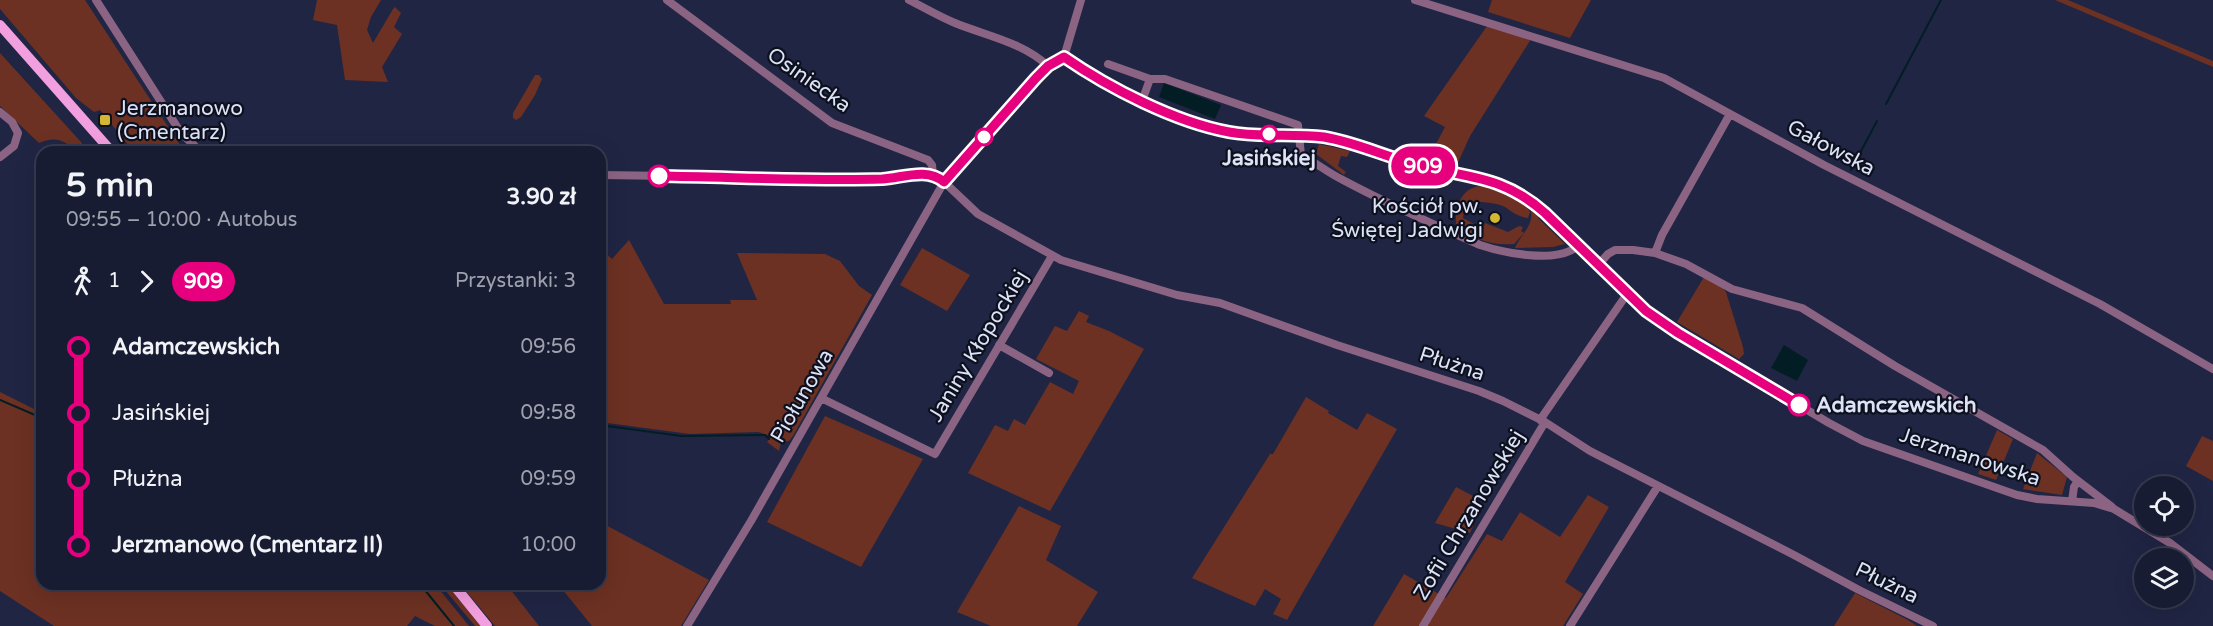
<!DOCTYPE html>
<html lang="pl">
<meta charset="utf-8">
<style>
:root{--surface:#181c33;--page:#21253b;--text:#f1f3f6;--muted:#9fa1ac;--line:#363a4e}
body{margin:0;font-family:"Varela Round",sans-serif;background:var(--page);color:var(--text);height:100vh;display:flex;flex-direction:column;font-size:22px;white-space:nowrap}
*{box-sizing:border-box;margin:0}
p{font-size:20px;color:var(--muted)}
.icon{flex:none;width:33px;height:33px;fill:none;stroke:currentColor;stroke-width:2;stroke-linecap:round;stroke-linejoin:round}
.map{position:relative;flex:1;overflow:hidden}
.side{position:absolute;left:36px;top:146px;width:570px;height:444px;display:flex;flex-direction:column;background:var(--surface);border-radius:18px;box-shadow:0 6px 24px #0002,0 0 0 2px var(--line)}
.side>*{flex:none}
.badge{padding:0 12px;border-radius:20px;font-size:21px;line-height:39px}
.tools{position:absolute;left:2134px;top:476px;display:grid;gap:12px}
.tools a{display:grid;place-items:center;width:60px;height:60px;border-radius:50%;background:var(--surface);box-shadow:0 6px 24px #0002,0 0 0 2px var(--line);font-size:30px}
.map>.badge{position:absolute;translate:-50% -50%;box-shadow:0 0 0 3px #fff}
.legs{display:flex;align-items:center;gap:9px;height:66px;padding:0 30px;font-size:20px}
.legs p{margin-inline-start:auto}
.summary{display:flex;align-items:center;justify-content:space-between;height:102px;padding:0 30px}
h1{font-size:33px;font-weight:800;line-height:45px}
ul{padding:0 30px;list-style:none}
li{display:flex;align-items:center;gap:21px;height:66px;font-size:22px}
li i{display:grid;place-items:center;width:9px;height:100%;margin:0 8px;background:currentColor}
li i::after{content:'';width:15px;height:15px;margin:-8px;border:4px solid;border-radius:50%;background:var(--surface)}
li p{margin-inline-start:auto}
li:first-child i{background:linear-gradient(#0000 50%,currentColor 0)}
li:last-child i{background:linear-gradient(currentColor 50%,#0000 0)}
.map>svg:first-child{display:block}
.green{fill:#6c3122}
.water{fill:#021e24}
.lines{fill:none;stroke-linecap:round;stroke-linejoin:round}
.stream{stroke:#021e24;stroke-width:2}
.minor{stroke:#8c6483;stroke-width:8}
.major{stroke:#f29fdf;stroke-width:10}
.line-1-casing{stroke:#fff;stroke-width:14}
.line-1{stroke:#e6007e;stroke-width:9}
.poi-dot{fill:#d4b635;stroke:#0d101d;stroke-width:2}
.stop-1-dot{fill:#fff;stroke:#e6007e;stroke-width:3}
.labels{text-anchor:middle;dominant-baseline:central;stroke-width:4.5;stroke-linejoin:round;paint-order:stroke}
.street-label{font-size:21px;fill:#dde2f7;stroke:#0d101d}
.poi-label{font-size:21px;fill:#dde2f7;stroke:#0d101d;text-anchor:start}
.stop-label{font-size:21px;font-weight:bold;fill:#dde2f7;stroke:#0d101d}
</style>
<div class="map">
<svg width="2213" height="626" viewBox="0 0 2213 626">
<rect width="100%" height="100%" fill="#202544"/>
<path class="green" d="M0 0H85L184 151H133L100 110 94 112 76 98 0 9Z
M317 0H381L371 17 367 30 373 43 393 9 395 7 401 13 394 27 402 34 382 67 388 82 345 80 337 25 313 20Z
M1492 0H1591L1570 38 1488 12Z
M2055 0H2068L2213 61V67Z
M1487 26 1531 39 1470 136 1456 167 1427 161 1445 127 1424 116Z
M0 53 81 142 87 151C66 151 66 132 39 143L0 106Z
M535 75H539L542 79 535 95 521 117 516 120 513 118V113Z
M1319 144 1350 151 1347 157 1341 156 1338 166 1346 172 1344 175 1316 154Z
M369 146H412L420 151H368Z
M1479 186C1496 189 1521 197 1530 212L1528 218C1515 216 1514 212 1503 206 1493 202 1480 202 1469 201L1464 207 1463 218 1483 229 1485 223 1508 232 1519 226 1523 227 1521 231 1524 233 1514 244C1491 246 1473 239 1456 224 1455 207 1461 189 1479 186Z
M1527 203 1540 215 1538 218 1565 244 1553 247 1515 248C1519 237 1534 225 1531 212 1531 209 1528 206 1527 203Z
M629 240 664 304H731L730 300H757L737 253 825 254 840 261 859 286 872 295 793 436 789 441 781 442 779 451 767 442 771 436 758 432 690 434 600 422V249L612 259Z
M922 248 970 275 947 311 900 285Z
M1704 277 1722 287 1726 292 1743 347 1744 354 1739 359 1677 322Z
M1079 311 1089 316 1086 322 1109 331 1144 349 1050 511 968 473 995 425 1008 431 1014 419 1025 425 1050 382 1073 394 1079 381 1036 359 1055 326 1067 331Z
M0 392 42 413V584H435L469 626H435L415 616 407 626H54L0 591Z
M1306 397 1329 411 1328 413 1357 430 1367 413 1397 429 1287 620 1273 614 1281 599 1265 589 1255 606 1192 578 1270 454H1273Z
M825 416 923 459 861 567 767 522Z
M1997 430 2013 439 1996 480 1978 474Z
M2202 436 2213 441V481L2186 466Z
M2037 453 2067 477 2062 495 2023 489Z
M1456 487 1475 497 1462 520 1473 526 1470 533 1435 523Z
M1588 495 1609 507 1565 582 1583 594 1563 626H1373L1404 574 1446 598 1487 534 1502 541 1520 512 1560 537Z
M1019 506 1061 526 1046 560 1098 592 1077 626H991L957 612Z
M600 522 709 580 681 626H592L558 584H600Z
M440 584H447L481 626H475Z
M460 584H506L539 626H495Z
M1855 593 1908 620 1917 626H1834Z"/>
<path class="water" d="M1164 83 1221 105 1215 119 1159 97Z
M1784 345 1808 360 1797 381 1771 368Z"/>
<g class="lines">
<path class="stream" d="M1886 104 1941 0
M1851 170 1877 121
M0 400 42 418
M600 425 681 436 765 435 769 439
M420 584 454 626"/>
<path class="minor" d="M96 0 181 133 201 152
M667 0 832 123 928 160 932 165 933 175
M909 0C925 8 940 17 955 23 987 36 1022 42 1048 66
M1415 0 1664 78 1824 165 2100 304 2213 369
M1064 57 1111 85 1142 101 1214 129 1244 134 1309 136 1337 140 1413 164 1484 179 1510 189 1523 196 1545 213 1646 311 1678 333 1829 423 1863 441 2017 495 2037 499 2094 503 2114 509 2170 543 2213 576
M1064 57 1081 0
M1108 64 1150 79H1165L1298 125 1301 155C1315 162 1327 172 1341 179 1386 203 1432 224 1480 245 1504 253 1557 264 1578 246
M1142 101 1150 79
M0 112 12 122 18 133 14 146 0 157
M600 175 881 179C900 178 924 169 941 179L978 214 1061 260 1177 295 1220 303 1337 345 1479 391 1503 401 1545 422 1590 451 1794 555 1859 590 1933 626
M1655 253 1662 235 1730 114
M1598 265 1608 254 1615 250H1633L1655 253 1686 264 1732 289 1802 308 1895 366 2043 450 2073 477 2112 507
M999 345 1049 373
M821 398 935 454 1052 256
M1540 420 1627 294
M2072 501 2074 487 2078 481
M687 626 751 521 944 182 1044 70 1064 57
M1423 626 1545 422
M1570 626 1658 486"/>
<path class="major" d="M0 25 112 152
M453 584 487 626"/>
</g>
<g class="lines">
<g class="line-1-casing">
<path id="line-1" d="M659 176C733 177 808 181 882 179 902 178 927 167 944 182L1036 78 1048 66 1064 57C1109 88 1175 122 1229 132 1260 138 1292 133 1324 137 1354 142 1382 155 1411 163 1464 179 1500 173 1545 213L1646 311 1678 333 1799 405"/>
</g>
<use href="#line-1" class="line-1"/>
</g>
<g class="poi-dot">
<rect x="99" y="114" width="12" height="12" rx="3"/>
<circle cx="1495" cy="218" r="6"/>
</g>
<g class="stop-1-dot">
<circle cx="1269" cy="134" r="8"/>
<circle cx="984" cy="137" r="8"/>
<circle cx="659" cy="176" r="10"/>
<circle cx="1799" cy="405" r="10"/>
</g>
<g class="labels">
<g class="street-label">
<text transform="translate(809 80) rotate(35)">Osiniecka</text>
<text transform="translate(1831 148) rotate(28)">Gałowska</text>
<text transform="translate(978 346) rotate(-59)">Janiny Kłopockiej</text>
<text transform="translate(1452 364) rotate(18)">Płużna</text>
<text transform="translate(802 396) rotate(-60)">Piołunowa</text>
<text transform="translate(1970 457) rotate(18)">Jerzmanowska</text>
<text transform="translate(1469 515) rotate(-59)">Zofii Chrzanowskiej</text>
<text transform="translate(1887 583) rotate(26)">Płużna</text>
</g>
<g class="poi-label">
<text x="117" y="108">Jerzmanowo<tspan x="117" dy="24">(Cmentarz)</tspan></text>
<text x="1483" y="206" text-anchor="end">Kościół pw.<tspan x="1483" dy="24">Świętej Jadwigi</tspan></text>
</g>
<g class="stop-label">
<text x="1269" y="158">Jasińskiej</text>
<text x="1816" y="405" text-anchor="start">Adamczewskich</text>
</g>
</g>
</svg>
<div class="tools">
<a><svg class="icon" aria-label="locate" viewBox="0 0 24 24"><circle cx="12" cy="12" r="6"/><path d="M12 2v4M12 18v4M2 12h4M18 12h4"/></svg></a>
<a><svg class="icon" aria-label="layers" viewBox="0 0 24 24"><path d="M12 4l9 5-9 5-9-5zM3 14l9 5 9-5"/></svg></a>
</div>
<b class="badge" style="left:1423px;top:166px;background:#e6007e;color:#fff">909</b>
<section class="side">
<div class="summary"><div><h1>5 min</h1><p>09:55 – 10:00 · Autobus</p></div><b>3.90 zł</b></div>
<div class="legs"><svg class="icon" aria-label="walk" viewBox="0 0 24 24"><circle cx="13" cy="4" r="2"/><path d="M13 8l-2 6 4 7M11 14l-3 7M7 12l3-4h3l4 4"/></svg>1<svg class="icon" aria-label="forward" viewBox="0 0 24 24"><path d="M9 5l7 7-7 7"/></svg><b class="badge" style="background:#e6007e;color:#fff">909</b><p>Przystanki: 3</p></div>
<ul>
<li><i style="color:#e6007e"></i><b>Adamczewskich</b><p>09:56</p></li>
<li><i style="color:#e6007e"></i><span>Jasińskiej</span><p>09:58</p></li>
<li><i style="color:#e6007e"></i><span>Płużna</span><p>09:59</p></li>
<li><i style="color:#e6007e"></i><b>Jerzmanowo (Cmentarz II)</b><p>10:00</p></li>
</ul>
</section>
</div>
